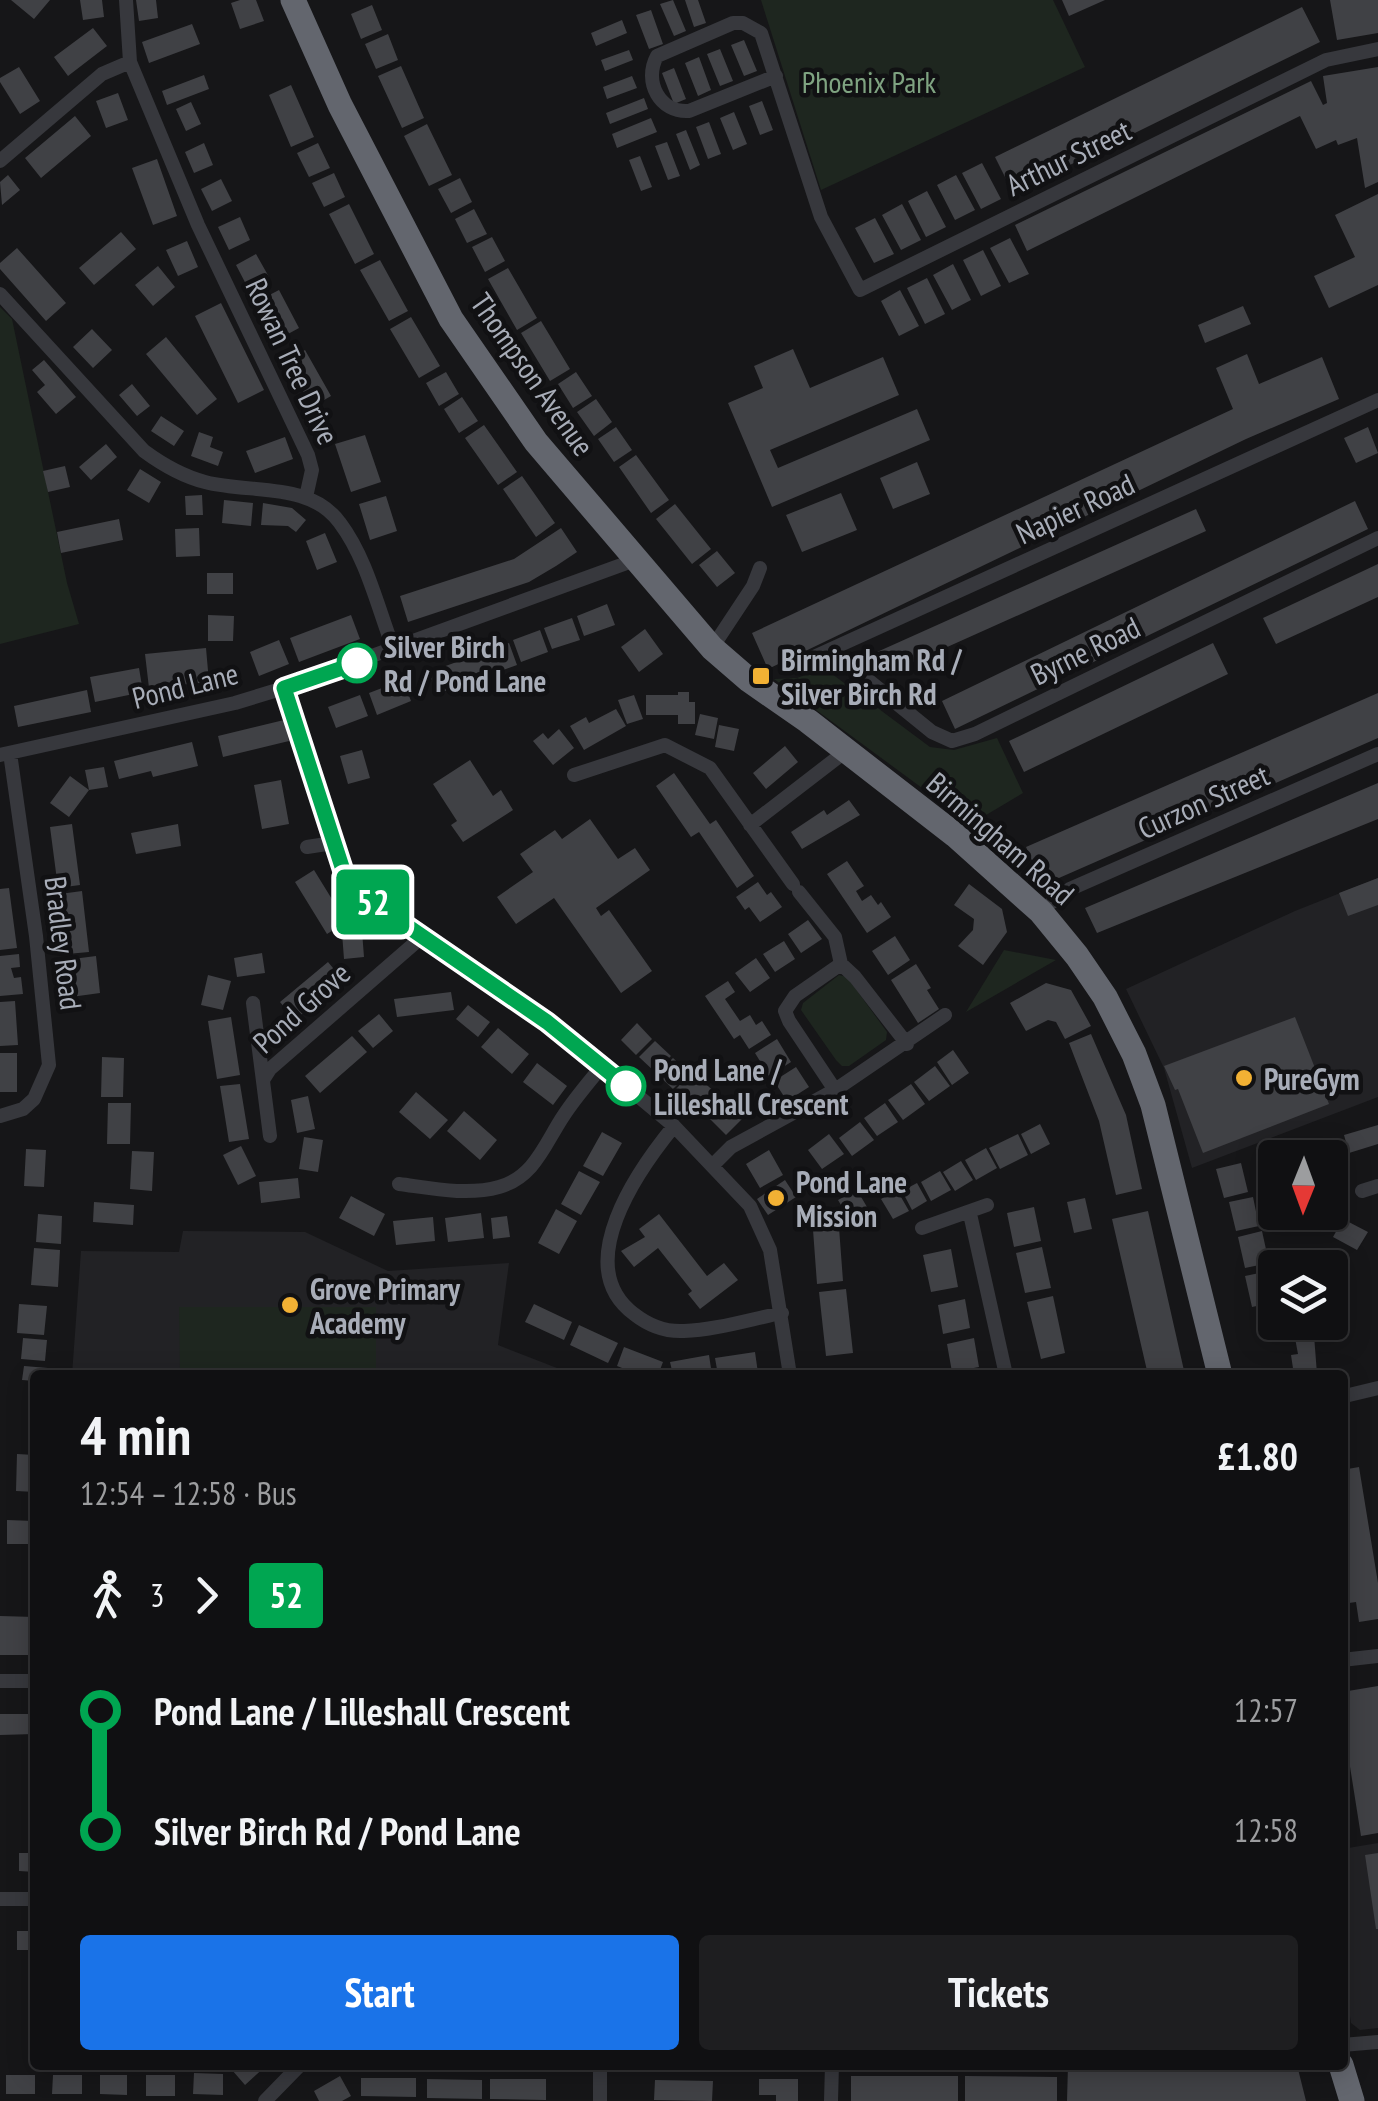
<!DOCTYPE html>
<meta charset="utf-8">
<style>
:root{--surface:#101012;--page:#1e1e20;--text:#f1f3f6;--muted:#9c9d9f;--line:#303032;--accent:#1a73e8}
body{margin:0;font-family:"PT Sans Narrow",sans-serif;background:var(--page);color:var(--text);height:100vh;display:flex;flex-direction:column;font-size:38px;white-space:nowrap}
*{box-sizing:border-box;margin:0}
p{font-size:32px;color:var(--muted)}
.icon{flex:none;width:55px;height:55px;fill:none;stroke:currentColor;stroke-width:2;stroke-linecap:round;stroke-linejoin:round}
.map{position:relative;flex:1;overflow:hidden}
.panel{position:absolute;left:30px;top:1370px;width:1318px;height:700px;display:flex;flex-direction:column;background:var(--surface);border-radius:10px;box-shadow:0 5px 25px #0003,0 0 0 2px var(--line)}
.panel>*{flex:none}
.badge{padding:0 20px;border-radius:8px;font-size:35px;line-height:65px}
.needle{width:65px;rotate:181deg}
.tools{position:absolute;left:1258px;top:1140px;display:grid;gap:20px}
.tools a{display:grid;place-items:center;width:90px;height:90px;border-radius:10px;background:var(--surface);box-shadow:0 5px 25px #0003,0 0 0 2px var(--line);font-size:50px}
.map>.badge{position:absolute;translate:-50% -50%;box-shadow:0 0 0 5px #fff}
.legs{display:flex;align-items:center;gap:15px;height:110px;padding:0 50px;font-size:32px}
.legs p{margin-inline-start:auto}
.summary{display:flex;align-items:center;justify-content:space-between;height:170px;padding:0 50px}
h1{font-size:55px;font-weight:700;line-height:75px}
.primary-button{display:flex;gap:20px;margin-top:auto;padding:20px 50px}
.primary-button a{flex:1;height:115px;border-radius:10px;background:var(--accent);color:#fff;font-size:40px;font-weight:700;line-height:115px;text-align:center}
.primary-button a+a{background:var(--page);color:var(--text)}
ul{padding:0 50px;list-style:none}
li{display:flex;align-items:center;gap:35px;height:120px;font-size:38px}
li i{display:grid;place-items:center;width:15px;height:100%;margin:0 12px;background:currentColor}
li i::after{content:'';width:25px;height:25px;margin:-12px;border:8px solid;border-radius:50%;background:var(--surface)}
li p{margin-inline-start:auto}
li:first-child i{background:linear-gradient(#0000 50%,currentColor 0)}
li:last-child i{background:linear-gradient(currentColor 50%,#0000 0)}
.map>svg:first-child{display:block}
.built{fill:#222225}
.green{fill:#1e261f}
.building{fill:#404145}
.lines{fill:none;stroke-linecap:round;stroke-linejoin:round}
.street{stroke:#37383d;stroke-width:14}
.highway{stroke:#63666e;stroke-width:25}
.line-1-casing{stroke:#fff;stroke-width:22}
.line-1{stroke:#00a651;stroke-width:15}
.stop-1-dot{fill:#fff;stroke:#00a651;stroke-width:5}
.poi-dot{fill:#f2b134;stroke:#111113;stroke-width:4}
.labels{text-anchor:middle;dominant-baseline:central;stroke-width:9;stroke-linejoin:round;paint-order:stroke}
.park-label{font-size:30px;fill:#7fa381;stroke:#111113}
.street-label{font-size:30px;fill:#a8adb8;stroke:#111113}
.stop-label{font-size:30px;font-weight:bold;fill:#a8adb8;stroke:#111113;text-anchor:start}
.poi-label{font-size:30px;font-weight:bold;fill:#a8adb8;stroke:#111113;text-anchor:start}
</style>
<div class="map">
<svg width="1378" height="2101" viewBox="0 0 1378 2101">
<rect width="100%" height="100%" fill="#161618"/>
<path class="built" d="M1378 878V1097L1192 1168 1164 1068 1126 989 1295 911Z
M183 1231 305 1232 388 1271 509 1263 498 1345 575 1375H72L81 1251 179 1252Z
M1378 1843V2028L1360 2030 1351 2023 1343 1969 1342 1849Z"/>
<path class="green" d="M761 0H1053L1085 67 821 190Z
M0 307 12 319 67 583 79 624 0 644Z
M824 668 930 747 954 750 997 738 1023 793 971 824 774 679 797 678Z
M1004 950 1056 960 966 1012Z
M839 975 847 977 887 1032 886 1040 849 1066H842L836 1060 801 1010 803 1003Z
M179 1307H376V1375H180Z"/>
<path class="building" d="M11 0H50L34 19Z
M80 0H102L104 17 83 20Z
M136 0H156L158 18 139 21Z
M240 0H256L264 21 240 29 231 3Z
M673 0 686 31 674 36 660 4Z
M685 0H698L706 23 694 27Z
M1062 0H1105L1069 16Z
M1330 0H1378V33L1337 40Z
M372 5 382 30 361 39 351 14Z
M1302 7 1320 42 1013 193 995 157Z
M651 10 663 44 649 49 636 15Z
M622 20 627 33 596 46 591 33Z
M192 24 200 44 149 63 142 42Z
M93 28 107 46 68 76 54 57Z
M388 34 398 60 376 69 365 44Z
M744 40 757 71 744 76 731 45Z
M720 49 733 81 720 86 707 54Z
M629 50 633 60 605 71 601 60Z
M699 57 711 90 698 96 685 63Z
M401 66 424 118 402 128 378 76Z
M19 67 40 101 20 114 0 82V78Z
M1378 67V182L1365 188 1357 138 1338 145 1336 140 1316 149 1300 116 1027 251 1015 225 1311 81 1323 105 1327 103 1323 76Z
M674 68 686 99 674 104 662 73Z
M204 75 209 89 167 105 162 91Z
M632 76 637 88 607 99 603 87Z
M291 85 314 137 291 147 269 95Z
M118 93 128 120 106 128 96 101Z
M644 98 648 109 610 124 606 113Z
M762 101 773 130 760 135 749 106Z
M191 102 201 124 186 131 176 109Z
M734 112 747 144 733 150 720 118Z
M75 116 91 136 41 178 25 158Z
M651 118 657 132 617 148 612 134Z
M709 122 721 154 708 159 696 127Z
M427 124 452 175 429 186 404 136Z
M686 130 700 165 690 170 676 134Z
M667 142 680 176 668 180 655 146Z
M204 143 213 165 194 173 185 152Z
M318 143 330 168 309 177 297 153Z
M640 156 652 187 641 191 629 160Z
M157 159 177 216 153 225 132 168Z
M982 163 1001 199 981 209 962 173Z
M334 173 345 197 324 207 312 183Z
M8 175 20 190 2 205 0 182Z
M956 175 975 210 955 220 937 185Z
M460 178 472 202 451 213 438 189Z
M221 179 232 201 212 211 201 189Z
M927 191 946 227 926 237 908 201Z
M1378 194V285L1329 308 1314 276 1355 257 1335 215Z
M349 204 374 254 355 264 329 214Z
M902 204 921 240 901 250 882 215Z
M474 209 487 234 467 243 455 219Z
M240 217 250 240 229 250 218 227Z
M875 218 894 254 874 263 855 228Z
M121 232 136 249 94 285 79 268Z
M492 237 505 261 485 272 472 247Z
M1010 238 1029 274 1009 283 990 248Z
M187 241 198 267 178 276 166 250Z
M17 248 66 303 46 321 0 269V263Z
M983 250 1001 286 981 296 963 260Z
M256 254 269 277 248 288 236 265Z
M380 260 408 311 389 321 360 270Z
M953 264 971 300 952 310 933 275Z
M158 266 175 287 153 306 135 285Z
M508 268 537 318 517 330 488 279Z
M927 278 945 314 925 324 907 288Z
M279 290 299 328 277 340 256 302Z
M900 290 919 326 899 336 881 301Z
M221 303 264 390 238 403 195 316Z
M1243 306 1251 324 1205 343 1198 325Z
M411 317 440 366 419 378 390 329Z
M541 321 570 369 550 381 521 333Z
M92 329 112 350 93 368 73 347Z
M166 337 217 399 197 415 146 354Z
M793 349 810 388 883 357 899 395 770 450 778 468 917 409 930 440 772 507 728 403 763 388 754 366Z
M305 350 331 396 312 407 286 361Z
M1247 354 1259 384 1322 357 1339 399 1246 439 768 669 752 633 1233 409 1216 368Z
M44 360 76 397 56 414 37 392 45 385 32 370Z
M446 372 459 394 439 406 426 383Z
M576 372 592 396 573 408 558 384Z
M132 384 150 406 137 416 119 395Z
M462 397 478 421 459 433 444 409Z
M596 399 612 422 594 436 577 412Z
M161 416 184 431 174 446 151 431Z
M484 425 517 472 498 485 465 438Z
M616 427 632 450 614 462 598 439Z
M1368 427 1378 453 1356 463 1344 438Z
M199 432 213 437 210 447 223 452 218 466 191 456Z
M365 435 381 482 351 492 335 444Z
M285 437 293 459 255 473 246 451Z
M106 444 117 457 91 480 79 467Z
M636 455 669 500 651 513 619 467Z
M917 462 930 494 893 509 880 478Z
M65 466 70 487 48 492 43 471Z
M140 469 161 482 149 503 127 490Z
M522 476 555 523 536 537 503 489Z
M841 493 857 530 802 552 786 515Z
M202 495 203 515H186L185 496Z
M386 496 397 531 370 540 359 504Z
M224 500 253 503 251 526 222 523Z
M1355 501 1368 529 955 729 942 701Z
M263 503 292 508 306 520 296 532 288 526 261 525Z
M675 504 711 549 692 564 656 519Z
M1196 509 1206 531 887 674 877 652Z
M119 519 123 540 61 553 57 532Z
M199 528 200 556 176 557 175 529Z
M561 528 577 552 556 566 529 582 408 622 400 596 514 559Z
M325 533 337 562 317 570 306 541Z
M717 551 735 573 717 587 699 565Z
M1378 564V597L1276 644 1263 618Z
M207 573H233V594H207Z
M607 604 615 625 584 636 577 616Z
M208 615 234 616 233 641H208Z
M351 615 360 639 299 662 290 638Z
M572 618 580 640 552 649 544 628Z
M645 629 663 654 639 672 621 647Z
M540 630 548 652 521 662 513 640Z
M279 640 289 664 259 676 250 652Z
M509 643 517 665 437 694 429 672Z
M1213 643 1228 674 1024 772 1009 741Z
M206 648 209 682 149 688 145 654Z
M139 668 143 692 95 702 90 677Z
M403 680 411 701 377 715 369 693Z
M87 690 91 712 18 727 14 706Z
M678 692H689V702H695V724H678V715H646V695H678Z
M1378 693V738L1043 885 1026 847Z
M360 695 368 716 336 728 328 707Z
M634 695 643 719 627 724 618 700Z
M616 709 626 726 584 750 570 726 586 717 589 723Z
M700 714 718 718 714 739 695 735Z
M284 720 289 741 223 757 218 736Z
M719 725 739 729 734 751 715 747Z
M559 729 574 748 553 765 533 741 543 733 548 739Z
M192 742 198 766 153 777 151 771 119 779 114 761Z
M785 746 798 762 766 789 753 773Z
M362 750 370 778 348 784 340 756Z
M470 760 493 796 501 790 513 810 463 842 451 825 457 821 433 784Z
M104 767 108 787 89 790 85 770Z
M674 773 710 824 716 820 754 876 737 888 699 832 691 837 656 786Z
M70 776 89 790 69 817 50 803Z
M281 780 289 824 262 829 254 785Z
M1378 783V819L1097 933 1085 908Z
M849 800 860 815 802 849 791 832 824 810 827 815Z
M590 819 618 859 635 848 650 870 596 908 601 916 609 910 652 971 621 993 554 898 516 924 497 897 533 872 520 854 555 830 562 839Z
M72 824 80 885 58 888 50 827Z
M178 824 181 846 136 854 131 833Z
M847 861 864 886 856 891 862 901 871 895 878 905 881 902 891 917 867 933 827 874Z
M314 870 346 922 327 934 295 882Z
M1378 878V905L1348 916 1339 893Z
M758 882 767 895 771 892 782 907 760 922 749 907 745 910 736 897Z
M969 884 1002 909 1007 932 983 965 958 946 973 930 974 919 954 905Z
M9 888 17 948 0 950V889Z
M82 891 89 952 67 954 60 894Z
M808 920 822 939 801 953 788 934Z
M362 931 364 957 344 959 342 933Z
M895 936 910 960 888 975 872 951Z
M784 941 795 959 775 972 763 954Z
M262 953 265 973 237 977 234 958Z
M19 954 20 967 11 968 14 978 21 977 23 994 0 996V956Z
M96 956 100 993 71 997 70 984 76 983 75 970 67 971 65 960Z
M756 958 770 978 750 992 735 973Z
M328 962 343 980 295 1020 280 1002Z
M916 964 931 988 927 990 939 1009 918 1023 891 980Z
M208 975 231 981 223 1010 201 1005Z
M728 981 735 992 725 999 740 1021 750 1015 756 1025 762 1021 771 1035 749 1049 740 1035 734 1039 705 996Z
M1046 983 1071 990 1091 1026 1065 1039 1056 1022 1048 1020 1026 1031 1010 1003Z
M451 992 454 1010 397 1017 394 999Z
M15 1001 18 1045 0 1046V1002Z
M468 1005 490 1022 478 1037 456 1019Z
M379 1014 393 1031 373 1048 358 1031Z
M231 1017 240 1075 217 1079 208 1021Z
M1295 1017 1329 1104 1203 1153 1178 1089 1175 1090 1164 1066Z
M637 1023 652 1039 636 1055 621 1040Z
M498 1028 529 1054 512 1074 481 1047Z
M1091 1034 1126 1115 1142 1189 1116 1195 1099 1121 1069 1043Z
M352 1036 367 1052 320 1093 305 1076Z
M777 1039 791 1062 769 1076 755 1053Z
M655 1041 671 1056 655 1072 639 1057Z
M953 1050 969 1073 952 1085 937 1062Z
M0 1053H17V1092H0Z
M102 1057 124 1058 123 1097H101Z
M673 1058 689 1073 673 1089 657 1074Z
M537 1063 567 1086 553 1105 523 1082Z
M935 1066 950 1086 929 1101 914 1082Z
M796 1067 809 1087 787 1101 774 1081Z
M692 1072 725 1101 709 1118 676 1089Z
M240 1084 249 1139 229 1142 220 1086Z
M911 1084 925 1104 903 1120 888 1100Z
M416 1092 448 1120 430 1139 399 1112Z
M308 1096 315 1129 297 1133 291 1100Z
M108 1103H131L130 1144H107Z
M726 1103 742 1119 726 1135 710 1119Z
M885 1103 898 1122 877 1136 864 1118Z
M464 1111 497 1140 480 1160 447 1131Z
M860 1122 874 1140 852 1156 839 1138Z
M1040 1124 1050 1144 1031 1154 1021 1134Z
M1378 1125V1144L1349 1153 1344 1135Z
M602 1132 622 1143 603 1176 583 1166Z
M829 1134 844 1154 822 1169 808 1150Z
M1018 1134 1028 1155 1000 1169 989 1148Z
M304 1137 323 1140 318 1172 299 1169Z
M241 1146 256 1176 238 1185 223 1155Z
M986 1148 997 1168 976 1180 965 1160Z
M26 1149 46 1150 44 1187 24 1186Z
M1329 1149 1347 1158 1335 1182 1330 1179V1158H1324Z
M769 1150 783 1175 760 1188 746 1164Z
M132 1151 154 1152 152 1191 130 1189Z
M961 1161 973 1180 955 1191 943 1172Z
M1241 1163 1248 1192 1224 1198 1216 1169Z
M579 1171 600 1182 581 1215 561 1204Z
M940 1171 951 1190 931 1201 921 1182Z
M298 1178 300 1198 261 1203 259 1182Z
M785 1180 796 1197 768 1215 757 1199Z
M917 1183 927 1201 912 1210 902 1191Z
M857 1190 867 1207 848 1217 838 1200Z
M897 1190 909 1211 893 1219 881 1199Z
M351 1196 385 1214 374 1236 339 1218Z
M1253 1197 1259 1226 1236 1231 1229 1202Z
M1085 1198 1092 1229 1074 1233 1067 1202Z
M94 1202 134 1205 133 1225 93 1222Z
M1034 1207 1041 1241 1014 1247 1007 1213Z
M556 1209 577 1221 559 1254 538 1243Z
M1148 1211 1185 1375H1148L1112 1219Z
M481 1213 484 1238 448 1242 445 1218Z
M38 1214 62 1216 61 1244 36 1242Z
M659 1214 707 1276 724 1263 738 1280 700 1309 688 1294 692 1291 658 1248 634 1267 621 1251 645 1237 639 1229Z
M838 1214 843 1281 817 1284 812 1216Z
M507 1216 510 1237 493 1239 491 1218Z
M433 1217 435 1241 396 1245 393 1221Z
M1343 1219 1368 1232 1357 1250 1333 1237Z
M1262 1231 1269 1263 1245 1268 1238 1237Z
M1042 1247 1051 1288 1025 1293 1016 1253Z
M34 1248 60 1250 58 1287 31 1285Z
M951 1249 958 1287 931 1292 923 1255Z
M1269 1271 1275 1302 1252 1307 1245 1276Z
M846 1289 853 1353 826 1356 819 1292Z
M1053 1296 1065 1353 1041 1359 1027 1302Z
M965 1299 970 1328 943 1334 938 1305Z
M19 1304 47 1306 44 1335 17 1333Z
M534 1304 572 1322 564 1340 525 1322Z
M1292 1322H1313L1317 1374 1294 1375 1291 1355 1298 1354Z
M579 1325 618 1343 608 1363 570 1345Z
M23 1338 47 1340 45 1361 21 1359Z
M974 1338 979 1367 952 1372 947 1344Z
M624 1347 663 1362 658 1375H640L617 1366Z
M755 1352 758 1373 718 1375 715 1358Z
M709 1355 712 1375H673L670 1362Z
M24 1366 48 1368V1375H35V1381L22 1380Z
M17 1454 35 1455V1492L16 1491Z
M1359 1467 1378 1583V1619L1359 1622 1356 1602 1342 1604V1470Z
M7 1520 34 1521 33 1544H7Z
M0 1616 35 1617V1655H0Z
M1378 1686V1833L1361 1836 1342 1716V1692Z
M0 1714H35V1734L0 1735Z
M19 1853H35V1872L19 1871Z
M1378 1853V1929H1376L1365 1855Z
M17 1931H35V1950H17Z
M238 2065H267L245 2085 232 2070Z
M1068 2065H1297L1306 2101H1067Z
M194 2073 223 2074V2095L193 2094Z
M6 2075H35V2094H6Z
M53 2075H82V2094H52Z
M100 2075H127V2095L100 2094Z
M146 2075H175V2096H146Z
M340 2076 351 2096 342 2101H319L314 2091Z
M851 2076H958V2101H851Z
M965 2076 1057 2077V2101H965Z
M361 2078H416V2097L361 2096Z
M427 2079 482 2080V2099L427 2098Z
M490 2079H546V2100L490 2099Z
M759 2079H798V2101H776V2095H759Z
M655 2080 713 2081 712 2101 654 2100Z"/>
<g class="lines">
<path class="street" d="M126 0 130 62 198 225 308 455 312 470 306 497
M776 76 689 111C660 113 643 82 657 56L733 23H743L761 33 821 217 860 290 1326 60 1378 49
M0 161 102 74 130 62
M0 294 144 451C163 465 182 476 205 482 250 494 310 481 340 523 367 559 378 609 394 650
M712 648 753 586 760 568
M831 650 932 732 952 741 975 734 1378 538
M794 666 1378 400
M284 688 338 859 359 893 547 1022 602 1066 674 1126 750 1206 770 1250 790 1375
M0 755 235 703 284 688 635 560
M574 775 665 745 710 768 793 884
M750 825 846 751
M307 847 333 843
M799 892 835 937 841 964
M1052 902 1070 889 1378 754
M253 1003 270 1136
M263 1080 270 1069 423 936
M835 1090 789 1021 785 1011 795 996 841 964 855 977 907 1044
M0 1116 23 1109 34 1099 49 1065 36 936 10 753
M674 1126C638 1170 570 1266 634 1314 648 1325 666 1332 684 1331 716 1330 751 1319 782 1313
M713 1165 731 1147 835 1090 945 1015
M399 1184C430 1188 467 1196 499 1187 535 1177 545 1143 564 1115 575 1098 589 1082 602 1066
M1362 1191 1378 1186
M970 1214 1006 1375
M922 1228 987 1205
M1349 1395 1378 1388
M1342 1660 1378 1656
M0 1681H35
M0 1899H35
M1342 2045 1378 2042
M265 2101 300 2065
M600 2101V2065
M831 2101 832 2065"/>
<path class="highway" d="M293 0 340 105 451 319 536 442 712 648 749 680 808 721 955 835 1041 912 1077 956 1105 997 1134 1054 1153 1105 1220 1375
M1341 2065 1352 2101"/>
</g>
<g class="lines">
<g class="line-1-casing">
<path id="line-1" d="M357 663 284 688 344 873 359 893 547 1022 626 1086"/>
</g>
<use href="#line-1" class="line-1"/>
</g>
<g class="stop-1-dot">
<circle cx="357" cy="663" r="18"/>
<circle cx="626" cy="1086" r="18"/>
</g>
<g class="poi-dot">
<rect x="751" y="666" width="20" height="20" rx="5"/>
<circle cx="1244" cy="1078" r="10"/>
<circle cx="776" cy="1198" r="10"/>
<circle cx="290" cy="1305" r="10"/>
</g>
<g class="labels">
<g class="park-label">
<text x="869" y="81">Phoenix Park</text>
</g>
<g class="street-label">
<text transform="translate(1068 157) rotate(-26)">Arthur Street</text>
<text transform="translate(293 361) rotate(65)">Rowan Tree Drive</text>
<text transform="translate(533 374) rotate(55)">Thompson Avenue</text>
<text transform="translate(1075 508) rotate(-25)">Napier Road</text>
<text transform="translate(1085 650) rotate(-26)">Byrne Road</text>
<text transform="translate(185 685) rotate(-14)">Pond Lane</text>
<text transform="translate(1203 801) rotate(-24)">Curzon Street</text>
<text transform="translate(1001 838) rotate(41)">Birmingham Road</text>
<text transform="translate(64 943) rotate(83)">Bradley Road</text>
<text transform="translate(301 1007) rotate(-42)">Pond Grove</text>
</g>
<g class="stop-label">
<text x="384" y="646">Silver Birch<tspan x="384" dy="34">Rd / Pond Lane</tspan></text>
<text x="654" y="1069">Pond Lane /<tspan x="654" dy="34">Lilleshall Crescent</tspan></text>
</g>
<g class="poi-label">
<text x="781" y="659">Birmingham Rd /<tspan x="781" dy="34">Silver Birch Rd</tspan></text>
<text x="1264" y="1078">PureGym</text>
<text x="796" y="1181">Pond Lane<tspan x="796" dy="34">Mission</tspan></text>
<text x="310" y="1288">Grove Primary<tspan x="310" dy="34">Academy</tspan></text>
</g>
</g>
</svg>
<div class="tools">
<a><svg class="needle" viewBox="-14 -14 28 28"><path d="M0-13l5 13h-10z" fill="#e53935"/><path d="M0 13l5-13h-10z" fill="#9c9d9f"/></svg></a>
<a><svg class="icon" aria-label="layers" viewBox="0 0 24 24"><path d="M12 4l9 5-9 5-9-5zM3 14l9 5 9-5"/></svg></a>
</div>
<b class="badge" style="left:373px;top:902px;background:#00a651;color:#fff">52</b>
<section class="panel">
<div class="summary"><div><h1>4 min</h1><p>12:54 – 12:58 · Bus</p></div><b>£1.80</b></div>
<div class="legs"><svg class="icon" aria-label="walk" viewBox="0 0 24 24"><circle cx="13" cy="4" r="2"/><path d="M13 8l-2 6 4 7M11 14l-3 7M7 12l3-4h3l4 4"/></svg>3<svg class="icon" aria-label="forward" viewBox="0 0 24 24"><path d="M9 5l7 7-7 7"/></svg><b class="badge" style="background:#00a651;color:#fff">52</b></div>
<ul>
<li><i style="color:#00a651"></i><b>Pond Lane / Lilleshall Crescent</b><p>12:57</p></li>
<li><i style="color:#00a651"></i><b>Silver Birch Rd / Pond Lane</b><p>12:58</p></li>
</ul>
<div class="primary-button"><a>Start</a><a>Tickets</a></div>
</section>
</div>
